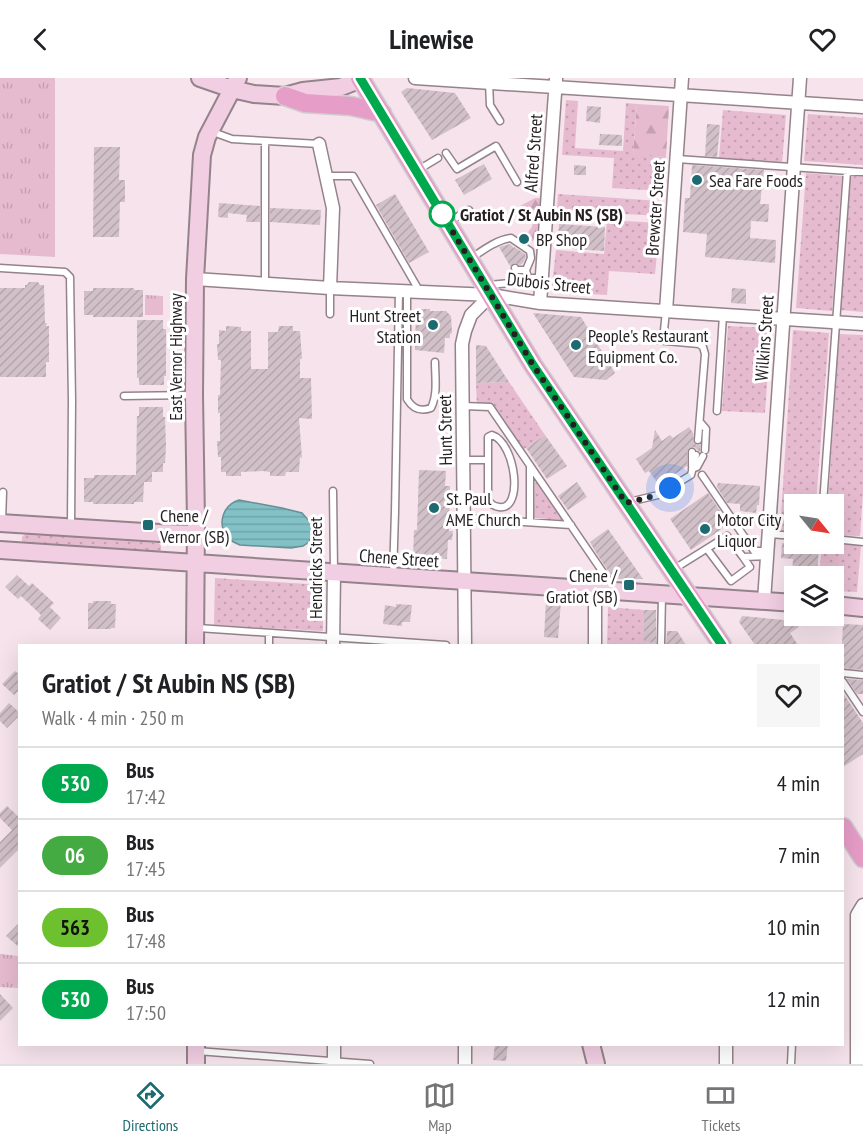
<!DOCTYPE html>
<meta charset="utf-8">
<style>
:root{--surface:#fff;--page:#f6f6f6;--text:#202124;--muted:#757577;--line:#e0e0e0;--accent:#1d6a70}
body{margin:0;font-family:"PT Sans Narrow",sans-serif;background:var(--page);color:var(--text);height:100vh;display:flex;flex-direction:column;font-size:22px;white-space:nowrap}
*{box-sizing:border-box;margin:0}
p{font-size:20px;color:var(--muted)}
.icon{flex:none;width:33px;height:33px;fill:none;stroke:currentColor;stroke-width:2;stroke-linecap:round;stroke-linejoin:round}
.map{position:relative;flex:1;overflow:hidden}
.details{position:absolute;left:18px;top:566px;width:826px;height:402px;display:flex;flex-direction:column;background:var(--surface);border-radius:0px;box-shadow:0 6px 24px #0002}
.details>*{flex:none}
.badge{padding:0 12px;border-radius:20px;font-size:21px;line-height:39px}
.needle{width:39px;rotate:120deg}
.tools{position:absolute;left:784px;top:416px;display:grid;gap:12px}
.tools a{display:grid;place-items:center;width:60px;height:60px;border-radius:0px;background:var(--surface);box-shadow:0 6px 24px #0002;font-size:30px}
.you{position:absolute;width:30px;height:30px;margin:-15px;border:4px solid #fff;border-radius:50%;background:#1a73e8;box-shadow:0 0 0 9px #1a73e833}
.map>.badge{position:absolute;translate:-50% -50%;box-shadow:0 0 0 3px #fff}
.round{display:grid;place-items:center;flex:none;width:63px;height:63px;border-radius:0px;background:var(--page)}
.headline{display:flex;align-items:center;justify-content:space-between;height:102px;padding:0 24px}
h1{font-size:28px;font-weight:700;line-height:45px}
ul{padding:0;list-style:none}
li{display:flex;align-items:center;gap:18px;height:72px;padding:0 24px;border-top:2px solid var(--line)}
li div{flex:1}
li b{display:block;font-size:22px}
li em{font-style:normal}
li .badge{min-width:66px;font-weight:700;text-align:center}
header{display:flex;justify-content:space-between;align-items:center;height:78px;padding:0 24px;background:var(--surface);font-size:27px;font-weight:700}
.menu{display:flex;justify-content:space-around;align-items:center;height:84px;border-top:2px solid var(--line);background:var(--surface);font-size:16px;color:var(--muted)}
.menu a{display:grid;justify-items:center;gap:3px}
.menu .selected{color:var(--accent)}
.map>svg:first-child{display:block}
.grass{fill:url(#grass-dots)}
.forest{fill:url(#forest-firs)}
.park{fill:url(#park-tufts)}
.water{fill:url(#water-rules);stroke:#669095;stroke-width:1.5}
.building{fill:url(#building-hatch)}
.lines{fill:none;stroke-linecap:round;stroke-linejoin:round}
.lane-casing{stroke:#94838b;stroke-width:9}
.street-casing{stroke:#94838b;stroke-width:15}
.secondary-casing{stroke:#94838b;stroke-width:20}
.primary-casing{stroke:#cfcece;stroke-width:21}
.lane{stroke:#fff;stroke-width:6}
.street{stroke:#fff;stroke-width:12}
.secondary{stroke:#f2cee3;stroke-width:16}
.primary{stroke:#e69dc7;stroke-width:18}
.line-casing{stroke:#fff;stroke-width:14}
.line{stroke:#00a94e;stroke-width:9}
.walk{stroke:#251f22;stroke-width:6;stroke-dasharray:0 10.8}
.poi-dot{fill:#1d6a70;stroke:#fff;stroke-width:2}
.stop-dot{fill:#fff;stroke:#00a94e;stroke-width:3}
.labels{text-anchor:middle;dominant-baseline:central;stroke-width:6;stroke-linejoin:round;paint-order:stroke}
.street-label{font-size:18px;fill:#251f22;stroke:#fff}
.poi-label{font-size:18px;fill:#251f22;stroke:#fff;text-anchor:start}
.stop-label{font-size:18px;font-weight:bold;fill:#251f22;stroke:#fff;text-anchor:start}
</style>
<header><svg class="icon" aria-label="back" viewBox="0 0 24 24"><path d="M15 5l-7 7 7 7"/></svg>Linewise<svg class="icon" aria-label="heart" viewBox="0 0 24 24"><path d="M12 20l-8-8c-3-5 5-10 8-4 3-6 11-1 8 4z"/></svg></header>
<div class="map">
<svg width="863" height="986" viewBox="0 0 863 986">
<defs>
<pattern id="grass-dots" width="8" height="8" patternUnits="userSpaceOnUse" patternTransform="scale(1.5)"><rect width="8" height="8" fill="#e6bbd0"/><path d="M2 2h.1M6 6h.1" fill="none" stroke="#c5a0b2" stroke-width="1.8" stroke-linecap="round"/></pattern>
<pattern id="forest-firs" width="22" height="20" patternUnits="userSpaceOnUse" patternTransform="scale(1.5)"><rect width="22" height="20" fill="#e6bbd0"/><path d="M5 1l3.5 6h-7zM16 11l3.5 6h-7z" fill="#c5a0b2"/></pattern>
<pattern id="park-tufts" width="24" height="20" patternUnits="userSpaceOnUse" patternTransform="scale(1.5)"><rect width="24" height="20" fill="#e6bbd0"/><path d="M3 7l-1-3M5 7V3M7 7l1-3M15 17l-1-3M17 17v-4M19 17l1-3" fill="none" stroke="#c5a0b2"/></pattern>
<pattern id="water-rules" width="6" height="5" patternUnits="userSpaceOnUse" patternTransform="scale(1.5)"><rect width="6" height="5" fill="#82c1c6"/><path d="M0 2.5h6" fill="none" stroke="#70a5aa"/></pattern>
<pattern id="building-hatch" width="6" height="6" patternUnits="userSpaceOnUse" patternTransform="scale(1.5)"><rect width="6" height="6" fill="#d2c0c8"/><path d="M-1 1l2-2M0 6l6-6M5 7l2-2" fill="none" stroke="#b4a5ac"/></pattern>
</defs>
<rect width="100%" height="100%" fill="#f6e3ec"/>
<path class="grass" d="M566 22 578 23 575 70 623 73 626 25 637 26 633 76 666 79 664 113 612 110 614 80 562 77Z
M723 32 786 37 782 85 719 80Z
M808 36 863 40V87L804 83Z
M806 95 842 98 832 233 796 230Z
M850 97 863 98V234L840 232Z
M558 116 660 123 659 138 557 132Z
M607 142 660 145 655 196 609 193 607 217 551 214 556 172 604 176Z
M728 248 771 250 765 335 722 333Z
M793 252 829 255 816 426H795V453H780Z
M839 256 863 257V415L860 458 834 457V426H828Z
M509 304 545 357 521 373 491 329H477L476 305Z
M535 402 565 442 534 440Z
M26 455 159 465 161 468V472L158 474 25 465 22 463V459Z
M822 465 861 467 857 514 834 513V498H819Z
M215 500 323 507V553L214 547Z
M608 529 644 532V564L658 565V567H607Z"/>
<path class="forest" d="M637 26 669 28 666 79 633 77Z
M535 120H540L541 129 538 135 540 144 537 153 536 159 532 164V159L528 154 532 149 533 143 529 139 526 142 520 138V128Z"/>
<path class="park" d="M0 0H55V179L0 176Z
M145 217 163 218V237H145Z
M0 876 19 878V910L0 909Z"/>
<path class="water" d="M239 422 282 430 302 435 311 445 312 450V458L309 464 303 468 291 470 240 467C236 465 230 463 227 459 217 445 223 427 239 422Z"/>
<path class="building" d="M407 10 455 15 471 40 432 62 401 14Z
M587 28 601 29 600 45 586 43Z
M707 46 720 47 717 79 705 78Z
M600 56 622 57V68L599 67Z
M94 69H120L119 102H125V124H120L119 159H93Z
M484 86 492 101 464 117 455 102Z
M574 87 586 88V97H574Z
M692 87 764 92 760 126H769L768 144 751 143 750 160 776 162 775 185 705 179 707 156 683 154 685 120H690Z
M395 116 429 174 409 185 376 127Z
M219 125 260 128V144H246L247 137 228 135V140L218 139Z
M270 130 321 132 320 147 270 144Z
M559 146 605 149 604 173 557 170Z
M510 166 514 170V169L525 176 526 179 523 185 520 187 515 185 510 188 499 169Z
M29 204H38L40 207H44L45 245H47L46 248H49V284H46V299H0V210H25V207H27Z
M93 210H134V212H143V239H93V237H84V213H93Z
M732 210 746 211V226L731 225Z
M416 231H430V233H446L451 238 452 255 450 256V260H445L444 275 415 272Z
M533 235 581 239 615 295 606 302 574 299Z
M137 242H163V251H166V298H164V307H139V300H137Z
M226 248 241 249V253H251V291H268V254H278L279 248H293V253H300L302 281H300V300H311L312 341 299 340 302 380 300 379 299 394H286L285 398H270V394L263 393 241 394V398H226V394H221V379H218L217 363H220V335H218V317H220L221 282H218L217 266H219V252L226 253Z
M476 267 486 268 509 304 476 305Z
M139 329H163V339H165L166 368 165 385H163V394H152V404H144L143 424H134V426H93V424H84V400H94V397H136L137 338H139Z
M689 349 693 355 694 365 697 367H700V374L694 369 689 370 687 374V388L659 407 649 393 645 395 636 381 652 370 655 352 662 363 670 357 673 360Z
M545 357 567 388 547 401 526 370Z
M419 392 446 393 445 408H450L449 453H453L452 462H448L447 481 413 480 414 452H417Z
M577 404 587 419 568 432 558 418Z
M718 405 760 408 759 427H757L756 435 740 433V426L727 425 717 409Z
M708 415 729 446 691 472 670 441Z
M608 451 643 501H614L598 478 590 464Z
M782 465 819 468 817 498H792L793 481 781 480Z
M17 497 29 508 32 505 54 525 50 529 61 540 50 552 38 541 41 537 21 518 18 521 5 509Z
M93 523H111V526H116L115 550H111V551H88V525H93Z
M546 523 561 524 558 560 544 559Z
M396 526 412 527 410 544H402V548L383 546 385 527 396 529Z
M644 532H656V565L644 564Z
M742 538 795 543 799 549 790 555 798 567H755L739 544Z
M843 546 863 547V592L843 590V567H842Z
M667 553H677L686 567H666Z
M15 593 20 597V611L14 617 2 606Z
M847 601 863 602V616H857Z
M843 615 863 645V676L843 689Z
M9 625 20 635V637L7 650 0 643V635Z
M7 728 20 740V770L0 790V764L12 752 0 740V735Z
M20 844V870L6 858Z
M0 916 13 930 0 943Z
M495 966H508L506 983 493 982Z"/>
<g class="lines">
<g class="lane-casing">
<path id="lane" d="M489 5 490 27 500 43
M213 54 232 61 319 66
M446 75 457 91 496 68 517 104
M677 81 863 94
M418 92 438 80
M326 98H353L420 214
M450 143 469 132
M470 181C482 173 496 162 511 160L530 173 531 180 526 192 528 201
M0 190 65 194 70 199 72 323 71 447
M515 190 516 192H526
M265 205V64
M489 207 510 205 532 200H541
M330 210V236
M407 214V321C413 331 420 334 431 330 438 316 435 299 435 284
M644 261 699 266 703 269 705 276 698 362
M663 262 666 233
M124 318 192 317
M463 328 490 329 613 509
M717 333 723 237
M700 344 706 351 705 372
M492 357C516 365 524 433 499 429 493 428 491 426 488 422V359Z
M692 374V388
M464 382H487
M692 391 697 389 703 378
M702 397 754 473H767
M333 413 334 494
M629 424 658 417 691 397 696 377
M823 426 847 93
M464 440 571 447
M2 444 3 414
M530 444V388
M769 456 795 458
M834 461 863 464
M707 471 731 503 750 489 743 479
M674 491 727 458 743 479 767 478
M393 498 395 434 399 213
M832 541V537
M198 550 446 567
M269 567V555
M661 567 662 517
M843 595 863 597
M843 604 863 634
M197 973 370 986
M791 986 792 966"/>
</g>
<g class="street-casing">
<path id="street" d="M415 0 863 29
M319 66 333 130 330 210
M195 201 330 210 491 217 540 225 863 246
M540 225 556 1
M666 233 682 0
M764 523 800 0
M333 567 334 495
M465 567 462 266 465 253 471 237 491 217
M595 567V512
M334 966V986
M465 966V986
M726 986V966
M857 986V837L863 827"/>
</g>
<g class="secondary-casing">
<path id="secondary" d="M200 0 232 11 254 16 285 18 303 13 341 9 361 1
M0 445 160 455 196 456
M0 472 795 525
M834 527 863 530
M195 567 196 444 194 317 195 201 202 77 207 59 238 0
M196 966V986
M591 966 596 986"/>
</g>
<g class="primary-casing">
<path id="primary" d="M360 0 533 287 722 567
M285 18 305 25 351 28 382 35
M843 749 863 780"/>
</g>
<use href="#lane" class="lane"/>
<use href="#street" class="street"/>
<use href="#secondary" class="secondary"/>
<use href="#primary" class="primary"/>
</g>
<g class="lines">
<g class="line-casing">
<path id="line" d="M360 0 533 287 722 567"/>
</g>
<use href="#line" class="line"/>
<path class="walk" d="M442 136 533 287 626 425 658 417 670 410"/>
</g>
<g class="poi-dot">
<circle cx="697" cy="102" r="6"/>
<circle cx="524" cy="161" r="6"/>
<circle cx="433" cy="247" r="6"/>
<circle cx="576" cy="267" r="6"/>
<circle cx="434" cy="430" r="6"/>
<rect x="142" y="441" width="12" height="12" rx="3"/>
<circle cx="705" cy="451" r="6"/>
<rect x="623" y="501" width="12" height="12" rx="3"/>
</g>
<circle class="stop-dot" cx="442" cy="136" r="12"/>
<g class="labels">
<g class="street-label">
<text transform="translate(533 75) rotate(-86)">Alfred Street</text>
<text transform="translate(655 130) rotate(-86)">Brewster Street</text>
<text transform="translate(549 205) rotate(6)">Dubois Street</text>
<text transform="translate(764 260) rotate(-86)">Wilkins Street</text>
<text transform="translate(175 279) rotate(-90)">East Vernor Highway</text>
<text transform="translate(445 352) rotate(-91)">Hunt Street</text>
<text transform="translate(399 480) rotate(4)">Chene Street</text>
<text transform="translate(315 490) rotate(-90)">Hendricks Street</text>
</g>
<g class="poi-label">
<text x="709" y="102">Sea Fare Foods</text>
<text x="536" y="161">BP Shop</text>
<text x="421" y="237" text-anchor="end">Hunt Street<tspan x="421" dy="21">Station</tspan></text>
<text x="588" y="257">People's Restaurant<tspan x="588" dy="21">Equipment Co.</tspan></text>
<text x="446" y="420">St. Paul<tspan x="446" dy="21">AME Church</tspan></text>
<text x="160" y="437">Chene /<tspan x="160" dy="21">Vernor (SB)</tspan></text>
<text x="717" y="441">Motor City<tspan x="717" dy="21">Liquor</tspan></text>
<text x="617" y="497" text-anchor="end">Chene /<tspan x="617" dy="21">Gratiot (SB)</tspan></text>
</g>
<g class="stop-label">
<text x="460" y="136">Gratiot / St Aubin NS (SB)</text>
</g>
</g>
</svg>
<div class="tools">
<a><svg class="needle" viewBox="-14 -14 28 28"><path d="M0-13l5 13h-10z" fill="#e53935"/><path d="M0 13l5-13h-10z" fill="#757577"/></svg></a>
<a><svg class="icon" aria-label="layers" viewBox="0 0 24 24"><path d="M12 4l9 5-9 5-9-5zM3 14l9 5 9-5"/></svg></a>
</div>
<div class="you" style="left:670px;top:410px"></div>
<section class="details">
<div class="headline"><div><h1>Gratiot / St Aubin NS (SB)</h1><p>Walk · 4 min · 250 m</p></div><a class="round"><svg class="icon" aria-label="heart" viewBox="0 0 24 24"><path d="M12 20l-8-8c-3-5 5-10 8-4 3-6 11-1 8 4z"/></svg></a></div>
<ul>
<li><span class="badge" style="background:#00a94e;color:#fff">530</span><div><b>Bus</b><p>17:42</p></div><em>4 min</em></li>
<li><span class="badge" style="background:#44aa42;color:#fff">06</span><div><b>Bus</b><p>17:45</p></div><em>7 min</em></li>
<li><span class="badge" style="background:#6dc02e;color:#111">563</span><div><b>Bus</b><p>17:48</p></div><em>10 min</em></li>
<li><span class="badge" style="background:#00a94e;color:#fff">530</span><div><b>Bus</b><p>17:50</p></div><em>12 min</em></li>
</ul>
</section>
</div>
<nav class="menu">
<a class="selected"><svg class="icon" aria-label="directions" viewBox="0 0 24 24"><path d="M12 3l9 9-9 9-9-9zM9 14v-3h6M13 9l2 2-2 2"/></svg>Directions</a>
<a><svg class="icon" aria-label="map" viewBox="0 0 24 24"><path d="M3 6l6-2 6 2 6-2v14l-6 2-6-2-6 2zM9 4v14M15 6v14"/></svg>Map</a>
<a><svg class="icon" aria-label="tickets" viewBox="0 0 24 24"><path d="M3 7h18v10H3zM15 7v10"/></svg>Tickets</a>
</nav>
